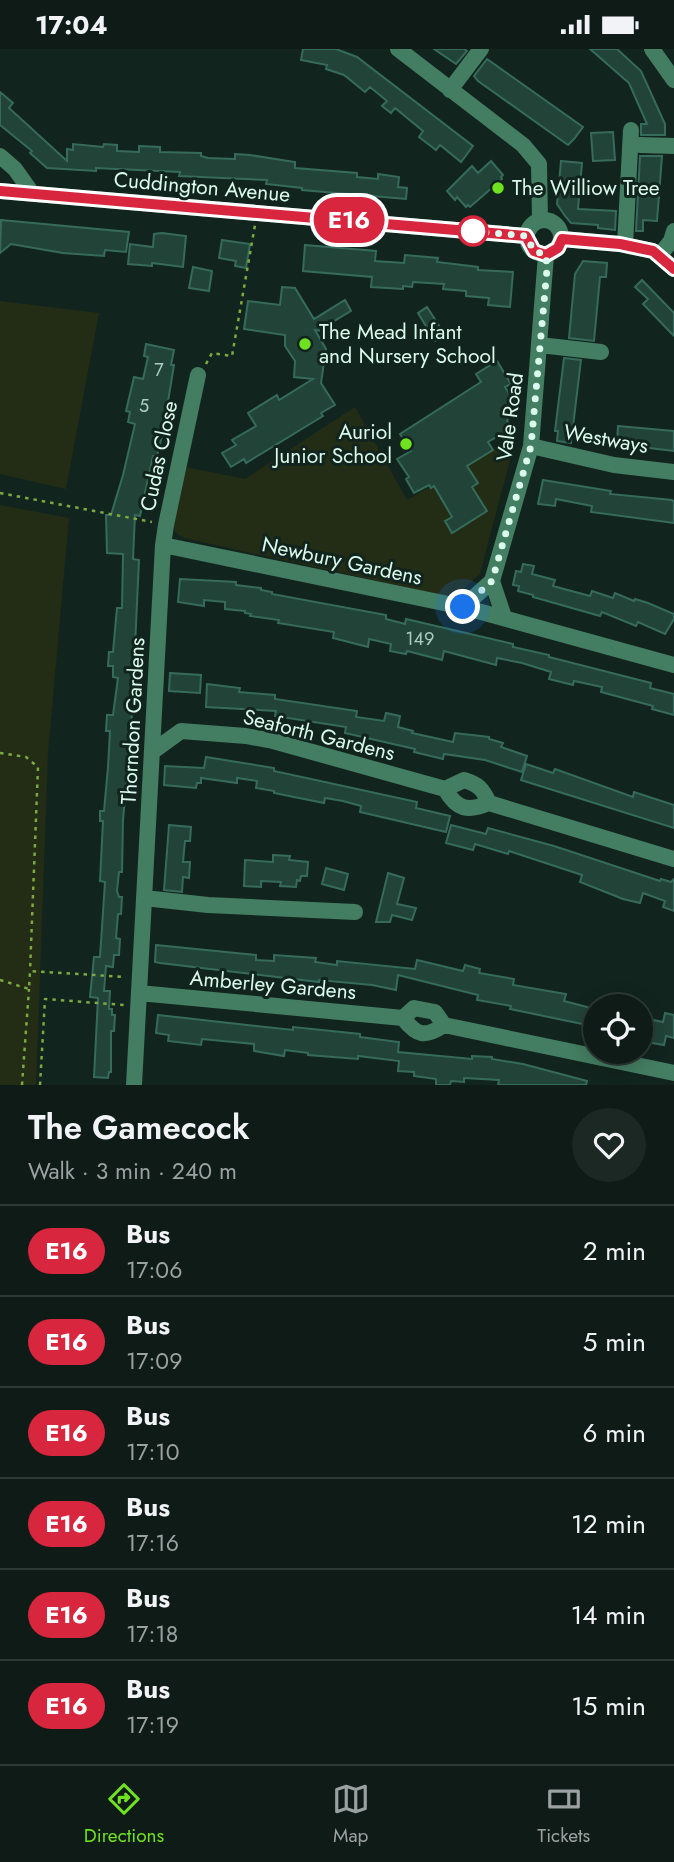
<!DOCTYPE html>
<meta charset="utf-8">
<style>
:root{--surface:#0e1b16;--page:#1c2823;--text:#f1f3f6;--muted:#9ba1a1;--line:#2e3935;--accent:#6fe11f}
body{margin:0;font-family:Jost,sans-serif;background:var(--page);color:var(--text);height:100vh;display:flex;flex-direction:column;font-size:26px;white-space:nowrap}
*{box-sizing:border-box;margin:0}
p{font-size:23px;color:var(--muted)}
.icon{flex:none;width:38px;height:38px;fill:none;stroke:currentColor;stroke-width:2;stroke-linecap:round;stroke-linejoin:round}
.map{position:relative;height:1036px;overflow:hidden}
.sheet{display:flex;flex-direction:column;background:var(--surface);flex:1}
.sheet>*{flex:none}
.badge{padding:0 14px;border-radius:23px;font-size:24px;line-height:46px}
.buttons{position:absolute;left:583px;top:945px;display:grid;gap:14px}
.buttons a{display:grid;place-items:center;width:70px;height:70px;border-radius:50%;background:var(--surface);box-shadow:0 4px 18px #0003,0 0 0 2px var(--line);font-size:35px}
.you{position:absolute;width:35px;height:35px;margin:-18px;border:5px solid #fff;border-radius:50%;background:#1a73e8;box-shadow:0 0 0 10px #1a73e833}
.map>.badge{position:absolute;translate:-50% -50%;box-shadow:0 0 0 4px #fff}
.round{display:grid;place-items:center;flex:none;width:74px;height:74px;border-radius:37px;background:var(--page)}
.summary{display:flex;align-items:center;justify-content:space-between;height:119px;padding:0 28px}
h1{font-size:33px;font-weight:600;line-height:52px}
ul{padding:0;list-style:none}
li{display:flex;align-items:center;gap:21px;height:91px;padding:0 28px;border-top:2px solid var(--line)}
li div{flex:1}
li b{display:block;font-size:26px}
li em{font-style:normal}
li .badge{min-width:77px;font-weight:700;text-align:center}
.status{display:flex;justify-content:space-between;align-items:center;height:49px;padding:0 35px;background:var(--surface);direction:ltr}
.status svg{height:19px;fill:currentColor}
.tabs{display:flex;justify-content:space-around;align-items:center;height:98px;border-top:2px solid var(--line);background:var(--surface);font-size:19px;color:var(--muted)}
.tabs a{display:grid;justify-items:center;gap:4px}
.tabs .active{color:var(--accent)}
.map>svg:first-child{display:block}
.green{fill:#232d16}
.building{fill:#214338;stroke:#366b5b;stroke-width:2}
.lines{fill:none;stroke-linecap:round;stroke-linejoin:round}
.path{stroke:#7ca940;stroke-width:2.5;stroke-dasharray:3.5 5;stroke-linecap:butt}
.minor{stroke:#437d62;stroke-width:16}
.line-casing{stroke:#fff;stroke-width:16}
.line{stroke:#d7263d;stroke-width:10}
.walk{stroke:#dafaed;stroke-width:7;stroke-dasharray:0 12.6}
.poi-dot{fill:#6fe11f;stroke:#12241e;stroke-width:2.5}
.stop-dot{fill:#fff;stroke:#d7263d;stroke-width:3.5}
.labels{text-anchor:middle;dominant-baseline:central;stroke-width:6;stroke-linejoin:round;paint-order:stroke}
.number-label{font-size:18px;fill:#acccc0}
.street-label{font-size:21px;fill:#dafaed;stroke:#12241e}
.poi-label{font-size:21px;fill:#dafaed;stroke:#12241e;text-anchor:start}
</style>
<div class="status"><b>17:04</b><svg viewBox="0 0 49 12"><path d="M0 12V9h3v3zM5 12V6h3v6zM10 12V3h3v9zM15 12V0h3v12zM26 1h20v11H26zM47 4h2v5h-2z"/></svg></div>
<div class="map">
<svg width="674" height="1036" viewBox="0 0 674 1036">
<rect width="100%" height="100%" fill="#12241e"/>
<path class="green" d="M0 252 99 264 66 440 0 425Z
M355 358 407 451 493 401 517 384 480 525 458 545 450 548 184 489 175 483 173 475 186 418 245 430Z
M0 456 69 469 48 704 36 1036H0Z"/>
<path class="building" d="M303 0H336L357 8 473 97 461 113 440 96 436 101 419 88 423 82 395 59 391 64 382 57 387 52 370 38 365 43 344 26 326 20 327 16 301 11Z
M434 0H464L467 2 456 15Z
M590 0H617L641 22 665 75V86H641V75H647L629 34Z
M487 10 583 78 574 90 568 96 478 32 474 27Z
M0 43 13 54 9 59 67 112V100L73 101V95L103 98 104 95 117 96V102L139 103V97L160 98V103L201 104V107L208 109 235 110V105L250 106 295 113V119L357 124V128L378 130V125L399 128 398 138 407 139 406 150 302 141V139L266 135 267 131 179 127 180 123 96 119V122L47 119 30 104 32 102 0 76Z
M613 83 615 111 593 112 591 84Z
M640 107H662L657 172 643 171V182H636Z
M491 112 503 126 501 128 502 130 470 158 468 156 466 158 457 148 455 151 447 142 472 117 478 124Z
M561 112 582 114 578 160 616 162 615 181 598 179V176L571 174 565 167 557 155Z
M1 171 129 183 126 203 105 201 104 207 63 204 11 195 0 204Z
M162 184 186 187 183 218 152 214V217L128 215 130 195 153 198 154 185Z
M222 191 250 195 246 219 235 217 236 212 219 209Z
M305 196 376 202 375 212 404 214 405 206 438 209 437 213 478 218V221L513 223 510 258 488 256 489 249 466 247V242L443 240 444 235 413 233 412 238 403 237V240L371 238 372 228 303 222Z
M583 212 607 214 606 228H600L594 292 569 289 575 225Z
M193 218 212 222 209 242 189 239Z
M642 231 674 264V287L643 255 648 250 635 238Z
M282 238 295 239 314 270 345 251 351 262 321 280 322 282 315 281 326 300 321 334 335 356 321 364 323 367 246 414 244 410 231 418 222 404 236 396 232 391 256 377 248 364 277 346 279 351 313 330 294 328 295 312 285 297V286L244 280 248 252 280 256Z
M427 258 445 286 435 292 418 264Z
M146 295 174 301 171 316H174L163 383 157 407H153L140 467 135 466 133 510 139 511 131 683 123 771 122 823H119L117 842 119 848H122L121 865H118L116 889 120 890 119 906H114L113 918 106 917 104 942H110L109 960H112V966H115L114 982H111V1023H109L108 1029 94 1028 98 949 90 948 94 908H100L105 833 100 832 103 772H100V762H104L108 718 110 682H106L107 666H113L118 629 113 628V617H108L109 603H113L117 559H122L123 505 107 504 106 466H111L123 426 135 375 128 373 130 363 126 362 134 328 143 330 148 308 144 307Z
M564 309 581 311 571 394 557 392 558 382H555Z
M497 312 511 335 505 338 514 352 510 355 511 364 507 372 512 379 488 393 493 401 467 417 478 434 472 438 487 462 452 484 445 472 452 468 434 437 431 439 429 436 414 444 406 430 409 428 397 410 411 402 400 385 481 333 476 325Z
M618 377 674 382V402L617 395Z
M543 431 611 442 610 445 672 451 674 453V474L591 463 592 457 556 450 555 457 538 455Z
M523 515 534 517 532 525 555 531 553 537 590 547 592 542 613 549 615 544 634 552 635 550 648 554 674 565V570L665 585 638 573 636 577 602 563 600 567 533 548V546L518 542 519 537 513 536 516 522 521 523Z
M180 530 236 533V536L261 539V541L272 543V545L386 566V570L405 575 406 570 513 595V598L549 606V608L651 634 650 639 674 645V666L652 660 653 657 601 643 602 638 574 632 573 636 549 630 551 623 522 614 497 609 496 616 444 602 442 611 407 602 406 605 390 602 391 595 369 590 368 598 333 589 334 583 278 574 279 571 250 567 251 565 245 564V562L225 560V553L204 551V557L178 553Z
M170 624 201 626 200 644 169 642Z
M207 635 240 639 239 643 275 646V650L357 662 356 668 384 672 386 664 400 667 398 678 413 682 412 684 453 693 455 684 489 688V690L503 694 501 698 527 707 522 723 485 711 444 705 443 710 414 703 415 700 345 684 346 678 275 667 276 662 206 658Z
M206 708 274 719V722L417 753 416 759 450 767 446 783 360 763 361 757 343 752 325 749 324 754 274 744V742L256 739 257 732 237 729V734L201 729V734H197L196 739 164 736 165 717 204 719Z
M526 715 553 724 555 720 633 748 634 743 674 756V779L521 731Z
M169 776 191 778 190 792H185L183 813H190L189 829 183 828 182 843 164 841Z
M451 776 486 785 488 779 554 797 660 832 661 830 671 833 674 830V862L663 858 665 852 643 844 640 854 623 850 580 833 582 826 509 802 508 805 475 795 473 801 446 794Z
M273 806 290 807 289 811 308 813 307 827H301L300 832 297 831 296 838 280 837 281 833 261 832V838L244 837 245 811 273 813Z
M326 819 348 825 344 841 322 835Z
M388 824 404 829 397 855 416 859 412 871 392 866 390 873H376Z
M156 896 256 906V911L274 912V906L316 909 315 913 337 916V912L415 920 417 911 463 922 465 916 480 920 479 924 514 930 513 936 566 945 564 952 595 960V962L592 977 510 960 511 957 477 951 478 946 398 926 396 941 372 936 319 931V933L160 914 155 913Z
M665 964 674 966V989L666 987 664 996 640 992V968L663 973Z
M158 966 293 981V978L360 985V988L399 993 398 1003 472 1010V1007L492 1008V1010L523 1015 587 1032 586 1036H498L499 1031 464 1029V1033L451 1032 450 1036H436V1030L414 1027V1023L398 1022 399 1012 358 1007V1010L308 1006V1004L285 1001 284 1007 254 1002V995L202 990 201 996 168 992 169 986 156 984Z"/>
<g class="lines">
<path class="path" d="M206 315 212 304 232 307 255 176
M0 444 152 473
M0 704 26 708 38 718 30 922
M0 931 29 940 30 922 126 928
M22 1036 29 940
M40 1036 45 950 124 956"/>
<path class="minor" d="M398 0 523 96 539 115 540 171
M652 0 674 31
M450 41 481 0
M640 96 674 97
M0 107 15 120 32 144
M0 142 526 187
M527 188a17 17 0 1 1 34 0a17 17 0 1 1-34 0Z
M562 190 619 195 653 202 674 220
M625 196 631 81
M660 206 671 192 674 182
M540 296 601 303
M531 397 614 416 674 423
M163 496 463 558 674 616
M492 532 504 568
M463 558 492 532 531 397 546 206
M152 703 181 682 246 687 273 692 445 740C457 761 468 763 489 754L674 810
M445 740 464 731C478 735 483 740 489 754
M144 849 208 856 355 863
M139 944 403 969C417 987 425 989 444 976
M403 969 414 959 435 963 444 976 674 1024
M134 1036 163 496 166 476 198 326"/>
</g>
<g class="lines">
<g class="line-casing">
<path id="line" d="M0 142 526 187 534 202 546 206 558 199 562 190 620 195 653 202 674 220"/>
</g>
<use href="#line" class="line"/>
<path class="walk" d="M463 558 492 532 531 397 547 220 546 206 534 202 526 187 473 182"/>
</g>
<g class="poi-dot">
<circle cx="498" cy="139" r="7"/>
<circle cx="305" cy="295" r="7"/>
<circle cx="406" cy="395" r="7"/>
</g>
<circle class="stop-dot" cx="473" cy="182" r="14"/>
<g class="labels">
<g class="number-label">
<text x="159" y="321">7</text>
<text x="144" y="357">5</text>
<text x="420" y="590">149</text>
</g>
<g class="street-label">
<text transform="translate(202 138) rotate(5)">Cuddington Avenue</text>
<text transform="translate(510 368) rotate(-82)">Vale Road</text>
<text transform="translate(606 390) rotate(10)">Westways</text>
<text transform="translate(159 407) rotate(-78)">Cudas Close</text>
<text transform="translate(342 512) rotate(12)">Newbury Gardens</text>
<text transform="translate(133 672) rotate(-87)">Thorndon Gardens</text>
<text transform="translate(319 686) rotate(14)">Seaforth Gardens</text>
<text transform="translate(273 936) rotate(5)">Amberley Gardens</text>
</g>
<g class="poi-label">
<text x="512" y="139">The Williow Tree</text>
<text x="319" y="283">The Mead Infant<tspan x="319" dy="24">and Nursery School</tspan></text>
<text x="392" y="383" text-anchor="end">Auriol<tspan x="392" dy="24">Junior School</tspan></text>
</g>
</g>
</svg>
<div class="buttons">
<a><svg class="icon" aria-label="locate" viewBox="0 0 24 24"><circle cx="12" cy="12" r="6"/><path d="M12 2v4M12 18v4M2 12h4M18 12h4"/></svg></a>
</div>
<div class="you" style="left:463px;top:558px"></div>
<b class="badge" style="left:349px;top:171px;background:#d7263d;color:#fff">E16</b>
</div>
<section class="sheet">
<div class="summary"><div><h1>The Gamecock</h1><p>Walk · 3 min · 240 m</p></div><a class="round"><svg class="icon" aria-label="heart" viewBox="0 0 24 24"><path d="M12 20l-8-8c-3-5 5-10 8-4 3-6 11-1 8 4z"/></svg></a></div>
<ul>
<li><span class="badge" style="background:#d7263d;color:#fff">E16</span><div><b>Bus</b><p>17:06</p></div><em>2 min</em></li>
<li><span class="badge" style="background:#d7263d;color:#fff">E16</span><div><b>Bus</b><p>17:09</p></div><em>5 min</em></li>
<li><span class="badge" style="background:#d7263d;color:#fff">E16</span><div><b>Bus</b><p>17:10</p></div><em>6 min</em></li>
<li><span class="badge" style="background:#d7263d;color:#fff">E16</span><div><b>Bus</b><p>17:16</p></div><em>12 min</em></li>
<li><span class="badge" style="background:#d7263d;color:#fff">E16</span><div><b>Bus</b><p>17:18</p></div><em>14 min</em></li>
<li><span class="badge" style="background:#d7263d;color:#fff">E16</span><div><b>Bus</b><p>17:19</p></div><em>15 min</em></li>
</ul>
</section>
<nav class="tabs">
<a class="active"><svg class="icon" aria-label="directions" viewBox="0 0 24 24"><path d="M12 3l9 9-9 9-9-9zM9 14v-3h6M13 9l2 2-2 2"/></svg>Directions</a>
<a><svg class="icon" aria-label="map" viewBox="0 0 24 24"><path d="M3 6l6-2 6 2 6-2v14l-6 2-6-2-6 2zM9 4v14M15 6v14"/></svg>Map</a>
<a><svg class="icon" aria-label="tickets" viewBox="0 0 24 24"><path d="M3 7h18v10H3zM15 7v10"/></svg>Tickets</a>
</nav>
